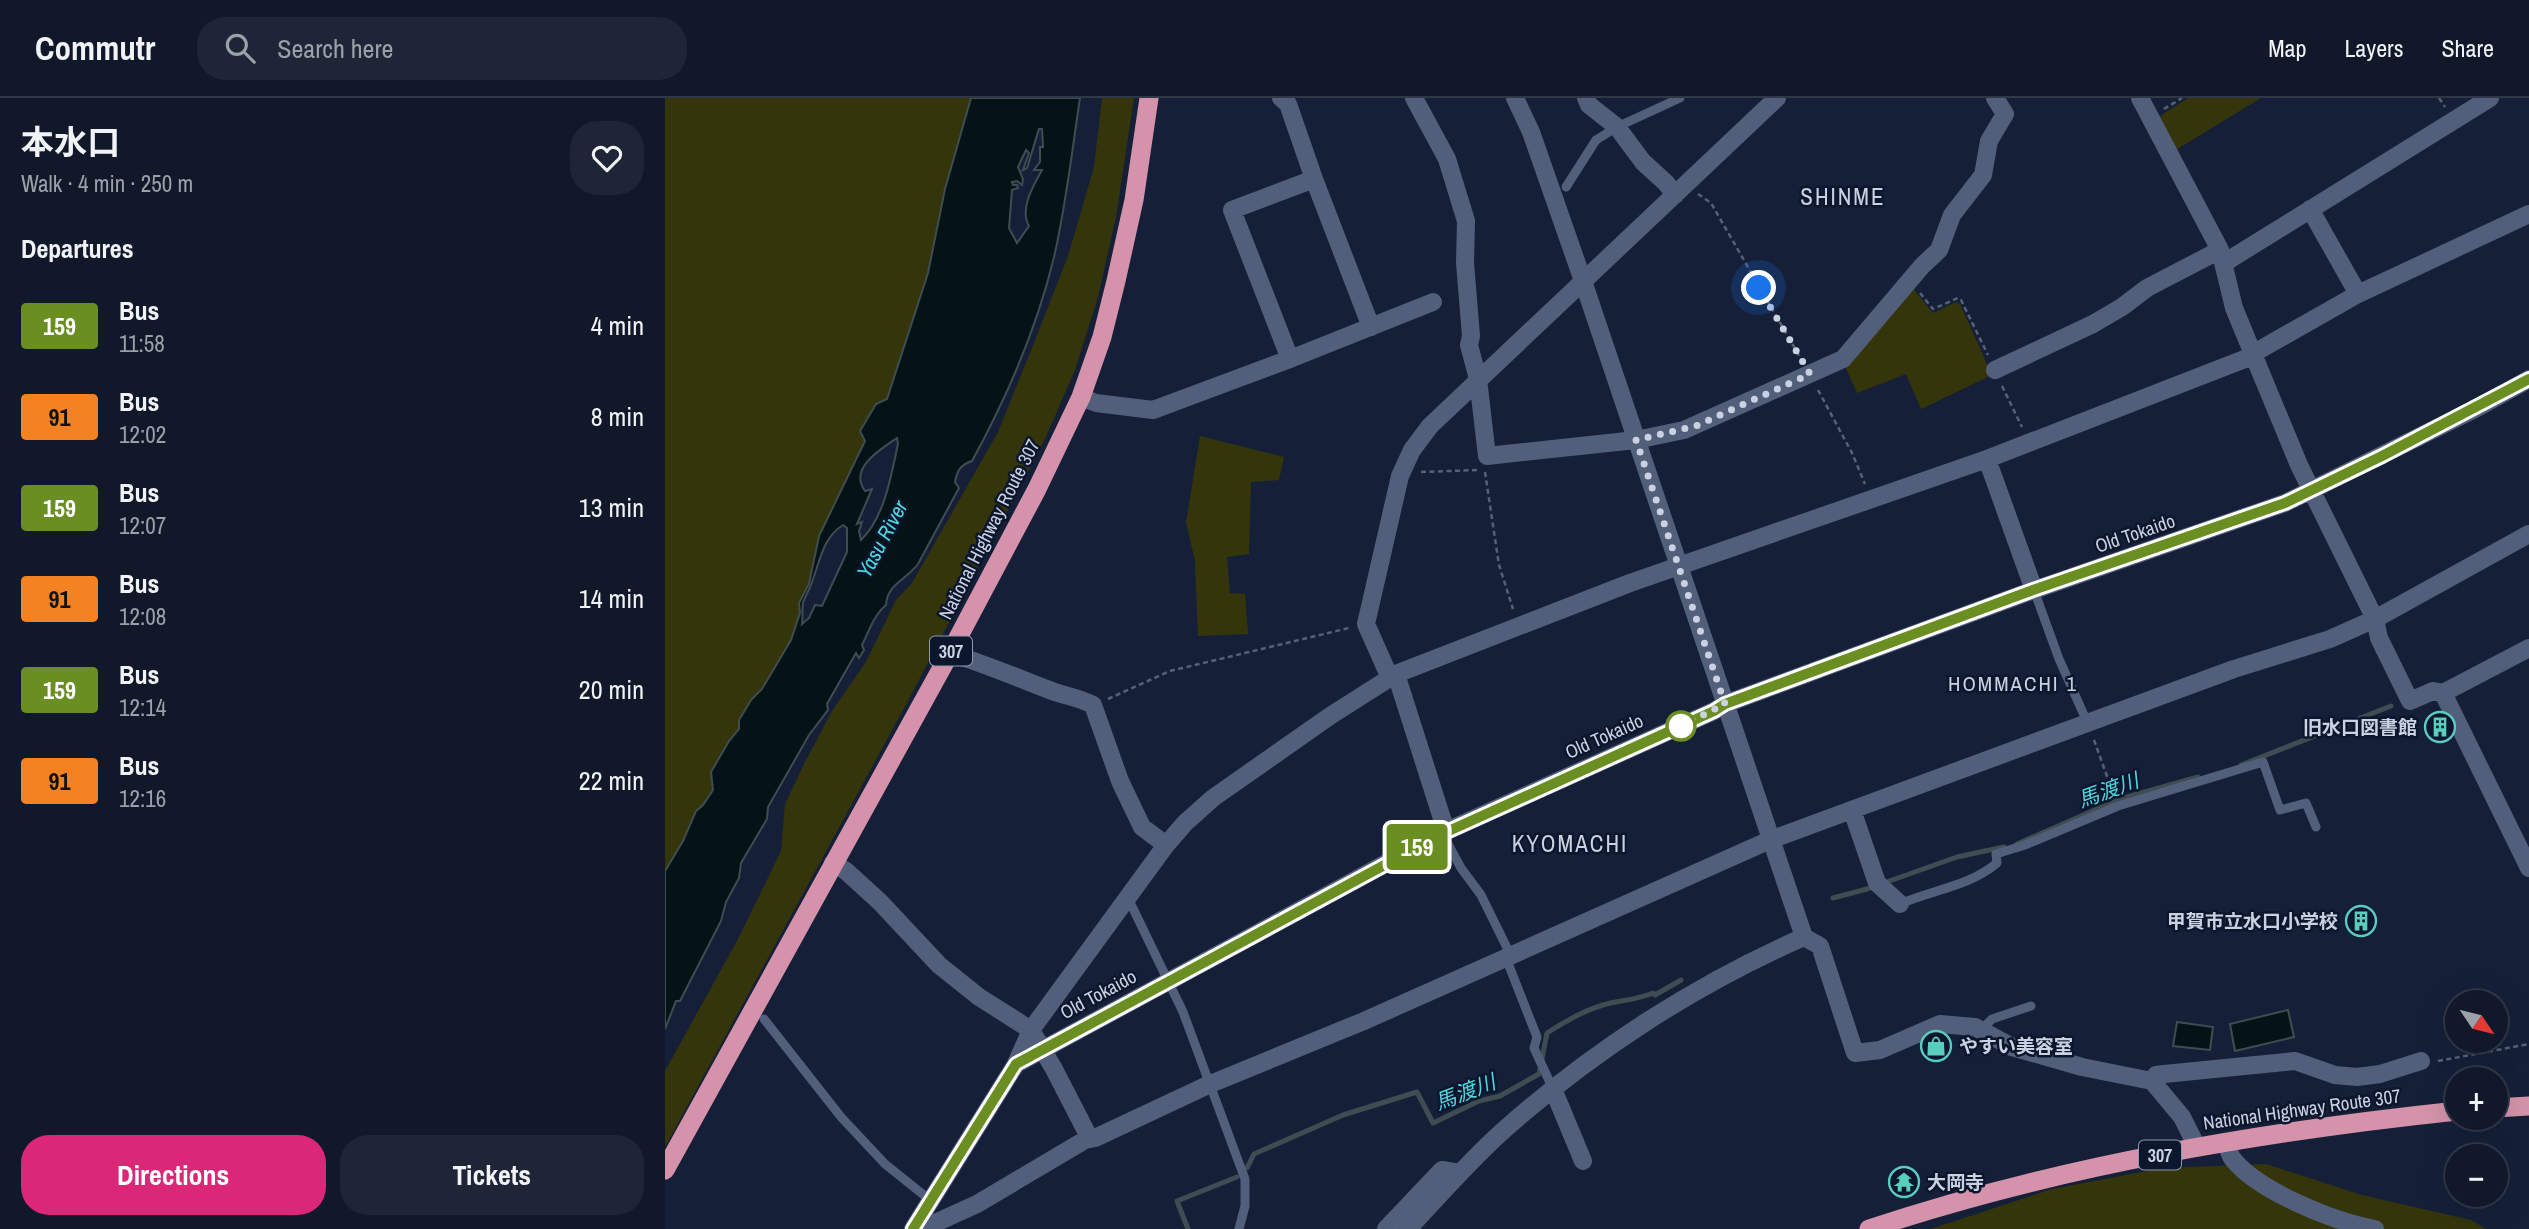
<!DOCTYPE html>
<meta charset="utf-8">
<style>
:root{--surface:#10182a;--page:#1e2536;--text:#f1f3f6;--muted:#9ca0a8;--line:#303747;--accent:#db2777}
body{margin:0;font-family:"Archivo Narrow","Noto Sans JP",sans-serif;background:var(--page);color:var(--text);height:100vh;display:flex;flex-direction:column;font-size:26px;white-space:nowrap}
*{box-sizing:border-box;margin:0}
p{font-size:23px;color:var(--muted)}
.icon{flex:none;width:38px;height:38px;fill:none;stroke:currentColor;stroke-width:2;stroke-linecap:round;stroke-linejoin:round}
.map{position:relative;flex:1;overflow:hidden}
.drawer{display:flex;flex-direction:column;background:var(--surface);width:665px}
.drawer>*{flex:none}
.badge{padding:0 14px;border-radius:5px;font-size:24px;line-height:46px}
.needle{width:46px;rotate:125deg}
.fabs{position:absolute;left:1780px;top:892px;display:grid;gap:14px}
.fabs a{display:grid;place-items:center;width:63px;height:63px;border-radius:50%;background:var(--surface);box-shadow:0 7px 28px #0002,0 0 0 2px var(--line);font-size:35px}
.you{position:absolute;width:35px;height:35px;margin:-18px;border:5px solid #fff;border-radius:50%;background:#1a73e8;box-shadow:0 0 0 10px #1a73e833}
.map>.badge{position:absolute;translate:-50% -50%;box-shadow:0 0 0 4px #fff}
h2{padding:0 21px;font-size:26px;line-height:63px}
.round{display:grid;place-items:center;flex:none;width:74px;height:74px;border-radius:28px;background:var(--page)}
.head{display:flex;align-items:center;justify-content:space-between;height:119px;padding:0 21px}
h1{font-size:33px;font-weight:700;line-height:52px}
.cta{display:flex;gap:14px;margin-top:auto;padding:14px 21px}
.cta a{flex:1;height:80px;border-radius:28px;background:var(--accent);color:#fff;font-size:28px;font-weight:700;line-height:80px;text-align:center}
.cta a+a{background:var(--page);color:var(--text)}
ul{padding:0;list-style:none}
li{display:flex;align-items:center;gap:21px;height:91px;padding:0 21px}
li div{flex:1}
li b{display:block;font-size:26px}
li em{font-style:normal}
li .badge{min-width:77px;font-weight:700;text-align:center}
header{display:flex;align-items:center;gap:42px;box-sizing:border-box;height:98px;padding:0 35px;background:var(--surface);border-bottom:2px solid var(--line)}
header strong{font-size:33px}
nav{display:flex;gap:38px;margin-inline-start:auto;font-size:24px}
.search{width:490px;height:63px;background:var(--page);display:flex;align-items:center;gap:18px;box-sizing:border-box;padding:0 24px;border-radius:28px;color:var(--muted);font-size:26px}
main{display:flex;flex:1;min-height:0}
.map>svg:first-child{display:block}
.green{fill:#35350c}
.water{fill:#041416;stroke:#3f4d53;stroke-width:2;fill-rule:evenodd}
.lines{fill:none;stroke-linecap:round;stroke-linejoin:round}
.stream{stroke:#3f4d53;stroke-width:5}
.path{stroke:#576176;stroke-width:2.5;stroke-dasharray:5 3.5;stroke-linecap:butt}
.service{stroke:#525f7b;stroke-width:9}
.minor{stroke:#525f7b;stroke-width:18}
.tertiary{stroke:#525f7b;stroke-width:18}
.trunk{stroke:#d493aa;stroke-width:19}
.line-casing{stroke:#fff;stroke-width:16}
.line{stroke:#6b8e23;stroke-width:10}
.walk{stroke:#cad2e2;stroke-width:7;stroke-dasharray:0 12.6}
.stop-dot{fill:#fff;stroke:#6b8e23;stroke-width:3.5}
.labels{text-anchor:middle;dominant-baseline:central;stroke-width:5;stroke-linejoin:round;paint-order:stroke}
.shield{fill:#0c162d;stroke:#919aac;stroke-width:2}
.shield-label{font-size:18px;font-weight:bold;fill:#cad2e2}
.street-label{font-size:19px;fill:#cad2e2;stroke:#0c162d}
.poi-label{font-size:19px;font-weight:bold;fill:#cad2e2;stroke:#0c162d;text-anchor:end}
.water-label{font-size:21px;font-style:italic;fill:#50d8e0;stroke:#0c162d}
.neighbourhood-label{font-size:21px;letter-spacing:2px;fill:#cad2e2;stroke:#0c162d}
.quarter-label{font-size:23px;letter-spacing:2px;fill:#cad2e2;stroke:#0c162d}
</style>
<header>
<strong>Commutr</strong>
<div class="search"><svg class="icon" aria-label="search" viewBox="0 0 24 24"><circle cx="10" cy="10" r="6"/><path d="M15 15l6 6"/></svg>Search here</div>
<nav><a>Map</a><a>Layers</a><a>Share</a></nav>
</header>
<main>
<section class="drawer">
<div class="head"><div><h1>本水口</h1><p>Walk · 4 min · 250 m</p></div><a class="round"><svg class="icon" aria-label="heart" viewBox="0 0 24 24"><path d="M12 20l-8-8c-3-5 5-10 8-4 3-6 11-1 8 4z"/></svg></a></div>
<h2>Departures</h2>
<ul>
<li><span class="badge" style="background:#6b8e23;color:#fff">159</span><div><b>Bus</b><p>11:58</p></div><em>4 min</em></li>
<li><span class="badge" style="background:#f58220;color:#111">91</span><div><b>Bus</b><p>12:02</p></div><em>8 min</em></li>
<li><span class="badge" style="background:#6b8e23;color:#fff">159</span><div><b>Bus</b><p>12:07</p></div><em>13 min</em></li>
<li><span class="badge" style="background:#f58220;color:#111">91</span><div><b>Bus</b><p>12:08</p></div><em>14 min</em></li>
<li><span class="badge" style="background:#6b8e23;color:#fff">159</span><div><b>Bus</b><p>12:14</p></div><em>20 min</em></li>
<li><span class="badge" style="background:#f58220;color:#111">91</span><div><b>Bus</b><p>12:16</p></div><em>22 min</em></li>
</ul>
<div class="cta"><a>Directions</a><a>Tickets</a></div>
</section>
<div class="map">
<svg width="1864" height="1131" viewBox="0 0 1864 1131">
<rect width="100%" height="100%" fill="#152038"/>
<path class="green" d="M0 0H306L280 91 263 175 222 301 211 306 200 343 154 438 144 486 134 505 135 515 126 542 97 591 86 602 74 631 64 643 46 674 48 692 38 707 31 713 18 743 0 773Z
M437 0H469L451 119 433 199 410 272 380 341 244 601 0 1049V973L73 841 116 753 120 706 140 664 167 613 201 564 231 502 247 485 333 334 367 250 403 158 429 69Z
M1523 0H1596L1509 53 1492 23 1498 16Z
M1246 188 1268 215 1291 204 1295 206 1327 277 1256 311 1241 276 1192 295 1180 268Z
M535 338 619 359 614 382 586 384 584 456 562 459 565 495 580 496 583 536 533 538 530 463 521 424Z
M1601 1066 1697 1097 1806 1122 1821 1131H1266L1387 1091 1498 1070Z"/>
<path class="water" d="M306 0H415C407 53 401 107 389 159 372 230 342 299 307 363 295 367 292 373 290 384L294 390 253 466C241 482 222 486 221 507 209 517 204 533 197 547L199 552 194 560 191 555 162 606 163 612 144 637 103 709 102 721 76 765 74 780 61 804 56 823 15 903H11L0 931V773L18 743 31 713 38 707 48 692 46 674 64 643 74 631V622L86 602 97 591 126 542 135 515 134 505 144 486 154 438 200 343 195 333 211 306 222 301 263 175 280 91ZM374 31H377L378 49H375V64L369 72H377C369 86 354 111 364 128L352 145 344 130 347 92 353 90 352 87H348L347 84 352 83 357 87 358 81 353 69 361 52 364 55 358 72 362 70ZM232 340 233 346C226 377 220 419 196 442L194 433 197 424 192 426 207 391 200 393C183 370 216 351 232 340ZM178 427 182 430V454L157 508 150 507 144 520 137 526C138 520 137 511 138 505 140 498 145 491 147 484 155 463 158 439 178 427Z
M1623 912 1629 939 1570 953 1565 926Z
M1512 924 1548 929 1545 952 1508 948Z"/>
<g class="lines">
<path class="stream" d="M1576 667 1726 608
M1352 746 1455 701 1533 679
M1168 800 1202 791 1292 759 1339 749
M582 1070 589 1056 678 1017 752 994 768 1025 814 1003 835 998 874 976 882 935C899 924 917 913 938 907 955 902 972 902 988 895L990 897 1016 882
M523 1131 512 1103 572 1079"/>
<path class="path" d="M1774 0 1780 9
M1499 11 1517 0
M1033 96 1046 105 1136 261
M1255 195 1268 211 1293 200 1296 202 1323 257
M1337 288 1357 329
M1153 292 1187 355 1200 386
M756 374 813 372
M820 374 834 467 848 511
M443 601 505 573 684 530
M1429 642 1448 695
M1773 963 1864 946"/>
<path class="service" d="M901 89 931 42 952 29 1015 0
M1369 492 1394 561 1423 626
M777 735 796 770 816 797 846 858
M463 800 518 914 580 1081V1108L574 1131
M1235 806C1267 792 1305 788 1332 765L1331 756 1360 747 1453 708 1598 664 1615 712 1641 705 1651 729
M841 860 872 939 869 950 888 991
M99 921 176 1019 220 1066 265 1102
M1320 934 1321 927 1327 921 1366 908"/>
<path class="minor" d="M616 0 623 6 649 81 706 229
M749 0 782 61 801 123 800 165 806 238 804 247 813 281 822 358 971 342 1019 332 1178 261 1257 168 1274 152 1287 117 1318 77 1324 43 1340 16 1330 0
M921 0 924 7 952 29 978 64 1001 85 1010 97
M1475 0 1555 152 1569 210 1634 367 1710 521 1714 540 1745 603 1768 593 1778 595 1864 770
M1645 111 1693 196
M1559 165 1825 0
M1589 255 1693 196 1864 116
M625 261 567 112 649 81
M1330 272 1428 226 1457 209 1482 190 1555 152
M416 299 431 305 488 312 625 261 768 204
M1322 361 1369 492
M285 555C320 566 353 580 387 593 401 598 415 600 428 607L455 683 477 729 501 747
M731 576 781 733
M725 580 701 526 735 378 747 352 765 328 1112 0
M1778 595 1864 550
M1187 712 1212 785 1235 806
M168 765 181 773 215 804 274 867 314 899 366 932 389 971 425 1041
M1139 839 1155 848 1190 955 1215 952 1275 926 1310 929 1347 949 1417 969 1487 983 1517 1019 1532 1049
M351 966 366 932 501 747 520 725 548 700 665 618 731 576 965 485 1322 361 1590 257
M1487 983 1491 977 1499 976 1630 963 1670 977 1692 979 1715 976 1756 963
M888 991 918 1063
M1561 1044C1563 1049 1564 1056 1567 1060 1592 1093 1670 1124 1710 1131
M248 1131 351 966 777 735 1049 613 1060 606 1369 492 1620 405 1812 310 1864 281
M257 1131 312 1106 420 1042 430 1040 543 987 699 923 1105 742 1569 571 1665 541 1710 521 1864 436
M721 1131 777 1072 795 1075"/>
<path class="tertiary" d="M743 1131C775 1097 805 1062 840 1031 928 953 1031 886 1139 839L918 183 866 34 850 0"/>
<path class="trunk" d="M1830 1010 1864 1008
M0 1072 285 555 372 391 416 299 437 239 451 183 469 102 484 0
M1204 1131C1394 1068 1593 1034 1792 1013"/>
</g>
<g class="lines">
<g class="line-casing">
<path id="line" d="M248 1131 351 966 777 736 1049 613 1060 606 1368 492 1620 405 1717 358 1864 281"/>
</g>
<use href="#line" class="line"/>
<path class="walk" d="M1016 628 1060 606 971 342 1031 328 1145 276 1094 190"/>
</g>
<defs>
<g id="building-ring" transform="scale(1.575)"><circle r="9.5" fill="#0c162d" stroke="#59cebf" stroke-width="1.5"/><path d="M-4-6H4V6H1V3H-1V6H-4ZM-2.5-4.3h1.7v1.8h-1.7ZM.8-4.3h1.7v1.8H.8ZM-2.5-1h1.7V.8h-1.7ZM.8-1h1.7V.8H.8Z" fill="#59cebf"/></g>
<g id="shop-ring" transform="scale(1.575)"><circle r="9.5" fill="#0c162d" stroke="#59cebf" stroke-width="1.5"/><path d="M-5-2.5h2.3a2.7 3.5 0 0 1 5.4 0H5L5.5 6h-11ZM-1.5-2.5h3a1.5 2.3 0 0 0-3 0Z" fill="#59cebf"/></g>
<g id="temple-ring" transform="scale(1.575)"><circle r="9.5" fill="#0c162d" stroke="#59cebf" stroke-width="1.5"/><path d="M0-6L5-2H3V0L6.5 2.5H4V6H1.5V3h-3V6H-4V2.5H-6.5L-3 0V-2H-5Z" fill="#59cebf"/></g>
</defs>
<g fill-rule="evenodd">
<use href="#building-ring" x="1775" y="629"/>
<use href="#building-ring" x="1696" y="823"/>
<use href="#shop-ring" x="1271" y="948"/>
<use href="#temple-ring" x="1239" y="1084"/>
</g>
<circle class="stop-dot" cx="1016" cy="628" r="14"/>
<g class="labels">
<g class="shield">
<rect x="265" y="538.5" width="42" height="29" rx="5"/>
<rect x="1474" y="1042.5" width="42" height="29" rx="5"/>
</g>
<g class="shield-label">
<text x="286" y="553">307</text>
<text x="1495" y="1057">307</text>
</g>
<g class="street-label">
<text transform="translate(324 431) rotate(-63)">National Highway Route 307</text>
<text transform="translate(1470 435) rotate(-19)">Old Tokaido</text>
<text transform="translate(939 638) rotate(-24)">Old Tokaido</text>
<text transform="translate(433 896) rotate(-28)">Old Tokaido</text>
<text transform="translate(1637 1011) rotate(-8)">National Highway Route 307</text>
</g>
<g class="poi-label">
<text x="1752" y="629">旧水口図書館</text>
<text x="1673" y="823">甲賀市立水口小学校</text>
<text x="1294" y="948" text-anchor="start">やすい美容室</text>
<text x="1262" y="1084" text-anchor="start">大岡寺</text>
</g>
<g class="water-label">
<text transform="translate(217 441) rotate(-62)">Yasu River</text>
<text transform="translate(1443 692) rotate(-20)">馬渡川</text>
<text transform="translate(800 994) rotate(-21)">馬渡川</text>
</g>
<g class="neighbourhood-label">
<text x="1348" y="585">HOMMACHI 1</text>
</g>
<g class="quarter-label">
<text x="1178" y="98">SHINME</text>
<text x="905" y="745">KYOMACHI</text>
</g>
</g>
</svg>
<div class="fabs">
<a><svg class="needle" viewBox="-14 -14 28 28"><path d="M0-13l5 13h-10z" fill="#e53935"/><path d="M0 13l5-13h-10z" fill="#9ca0a8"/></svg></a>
<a>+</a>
<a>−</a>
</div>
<div class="you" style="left:1094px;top:190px"></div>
<b class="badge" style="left:752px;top:749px;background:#6b8e23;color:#fff">159</b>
</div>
</main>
